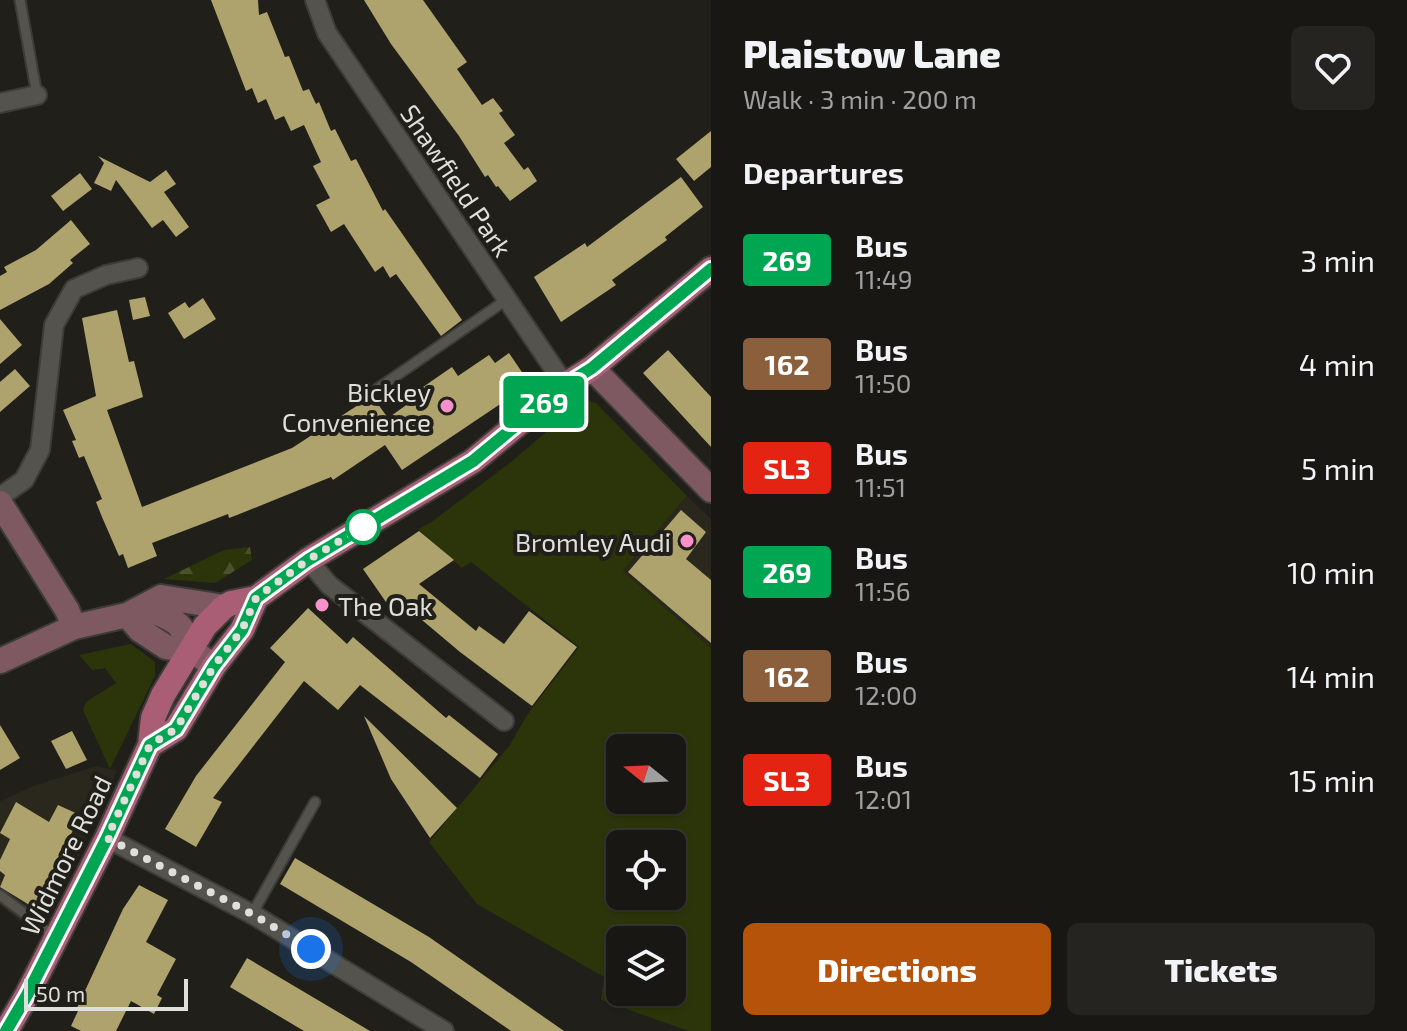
<!DOCTYPE html>
<meta charset="utf-8">
<style>
:root{--surface:#181713;--page:#252421;--text:#f1f3f6;--muted:#9f9fa0;--line:#363633;--accent:#b45309}
body{margin:0;font-family:"Exo 2",sans-serif;background:var(--page);color:var(--text);height:100vh;display:flex;flex-direction:column;font-size:30px;white-space:nowrap}
*{box-sizing:border-box;margin:0}
p{font-size:26px;color:var(--muted)}
.icon{flex:none;width:44px;height:44px;fill:none;stroke:currentColor;stroke-width:2;stroke-linecap:round;stroke-linejoin:round}
.map{position:relative;flex:1;overflow:hidden}
.drawer{display:flex;flex-direction:column;background:var(--surface);width:696px}
.drawer>*{flex:none}
.badge{padding:0 16px;border-radius:6px;font-size:28px;line-height:52px}
.needle{width:52px;rotate:288deg}
.tools{position:absolute;left:606px;top:734px;display:grid;gap:16px}
.tools a{display:grid;place-items:center;width:80px;height:80px;border-radius:12px;background:var(--surface);box-shadow:0 2px 6px #0004,0 0 0 2px var(--line);font-size:40px}
.scale{position:absolute;left:24px;bottom:20px;width:164px;box-sizing:border-box;padding-left:8px;border:4px solid #dfdfdb;border-top:0;font-size:22px;line-height:28px;white-space:nowrap;color:#dfdfdb;-webkit-text-stroke:6px #201f19;paint-order:stroke}
.you{position:absolute;width:40px;height:40px;margin:-20px;border:6px solid #fff;border-radius:50%;background:#1a73e8;box-shadow:0 0 0 12px #1a73e833}
.map>.badge{position:absolute;translate:-50% -50%;box-shadow:0 0 0 4px #fff}
h2{padding:0 32px;font-size:30px;line-height:72px}
.round{display:grid;place-items:center;flex:none;width:84px;height:84px;border-radius:12px;background:var(--page)}
.head{display:flex;align-items:center;justify-content:space-between;height:136px;padding:0 32px}
h1{font-size:38px;font-weight:800;line-height:60px}
.cta{display:flex;gap:16px;margin-top:auto;padding:16px 32px}
.cta a{flex:1;height:92px;border-radius:12px;background:var(--accent);color:#fff;font-size:32px;font-weight:800;line-height:92px;text-align:center}
.cta a+a{background:var(--page);color:var(--text)}
ul{padding:0;list-style:none}
li{display:flex;align-items:center;gap:24px;height:104px;padding:0 32px}
li div{flex:1}
li b{display:block;font-size:30px}
li em{font-style:normal}
li .badge{min-width:88px;font-weight:700;text-align:center}
main{display:flex;flex:1;min-height:0}
.map>svg:first-child{display:block}
.built{fill:#2a281c}
.green{fill:#2c350a;fill-rule:evenodd}
.forest{fill:url(#forest-firs)}
.building{fill:#aea36d}
.lines{fill:none;stroke-linecap:round;stroke-linejoin:round}
.lane-casing{stroke:#3d3c38;stroke-width:13}
.street-casing{stroke:#3d3c38;stroke-width:22}
.secondary-casing{stroke:#3d3c38;stroke-width:28}
.primary-casing{stroke:#3d3c38;stroke-width:28}
.lane{stroke:#55534d;stroke-width:9}
.street{stroke:#55534d;stroke-width:18}
.secondary{stroke:#7f5961;stroke-width:24}
.primary{stroke:#a95e75;stroke-width:24}
.line-casing{stroke:#fff;stroke-width:18}
.line{stroke:#00a651;stroke-width:12}
.walk{stroke:#dfdfdb;stroke-width:8;stroke-dasharray:0 14.4}
.poi-dot{fill:#f890cb;stroke:#201f19;stroke-width:3}
.stop-dot{fill:#fff;stroke:#00a651;stroke-width:4}
.labels{text-anchor:middle;dominant-baseline:central;stroke-width:8;stroke-linejoin:round;paint-order:stroke}
.street-label{font-size:26px;fill:#dfdfdb;stroke:#201f19}
.poi-label{font-size:26px;fill:#dfdfdb;stroke:#201f19;text-anchor:end}
</style>
<main>
<div class="map">
<svg width="711" height="1031" viewBox="0 0 711 1031">
<defs>
<pattern id="forest-firs" width="22" height="20" patternUnits="userSpaceOnUse" patternTransform="scale(2)"><rect width="22" height="20" fill="#2c350a"/><path d="M5 1l3.5 6h-7zM16 11l3.5 6h-7z" fill="#4a522d"/></pattern>
</defs>
<rect width="100%" height="100%" fill="#201f19"/>
<path class="built" d="M687 496 711 519V648L623 571Z
M97 766 117 771 84 845 39 937 0 905V801L36 785Z"/>
<path class="green" d="M584 400 596 403 687 496 623 571 711 648V1031H689L601 1000 604 977 477 904 429 842 510 745 527 715 579 647 471 562 462 568 418 529 430 523 511 462ZM620 748H672V800H620ZM672 844V896H620V844ZM620 940H672V992H620Z
M131 644 155 662V676L110 769 83 710 86 702 116 683 105 668 92 670 79 655Z"/>
<path class="forest" d="M250 547 252 560 215 583 164 579 224 550Z"/>
<path class="building" d="M211 0H258L259 15 267 12 285 57 289 56 303 91 309 89 316 104 319 102 331 131 335 129 351 161 356 159 383 211 385 209 462 320 441 336 396 274 390 278 383 266 375 272 344 224 331 232 316 205 330 198 313 166 321 162 304 125 291 131 284 116 275 120 266 99 258 103 252 88 246 91Z
M364 0H423L467 62 457 69 482 105 493 98 503 111 499 113 515 135 504 143 524 170 528 167 537 181 510 201 498 186 496 187 488 175 485 177 459 136 391 44Z
M711 131V167L694 181 676 159Z
M98 156 150 182 166 170 176 184 164 192 189 227 176 237 163 220 152 228 116 180 111 191 94 183 104 163Z
M80 173 92 189 63 211 51 196Z
M681 177 703 207 665 237 667 240 612 280 616 285 561 322 534 277 585 243 587 247Z
M71 220 90 244 70 260 73 263 49 284 0 310V276L7 272 4 267 36 250Z
M145 297 150 316 133 320 129 300Z
M203 298 216 319 184 339 168 313 185 302 189 308Z
M117 310 129 362 134 361 143 397 107 410 142 507 292 448 372 396 388 418 426 391 423 387 452 367 458 376 489 355 495 363 509 353 530 384 402 470 385 445 333 480 331 477 237 515 229 518 228 514 152 543 157 556 128 568 123 554 119 556 102 517 96 502 102 499 84 456 79 458 72 441 76 440 63 410 96 396 82 318Z
M0 319 22 345 0 364Z
M668 350 711 397V447L643 373Z
M15 369 30 386 0 412V382Z
M681 510 706 532 686 559 711 580V643L628 572Z
M419 531 454 560 419 584 476 631 479 626 504 644 529 611 577 647 532 706 460 652 397 599 388 605 363 569Z
M308 608 347 644 353 637 446 718 449 715 498 754 480 778 360 685 338 710 304 681 213 798 222 802 196 847 165 829 196 776 285 662 270 648Z
M364 716 457 808 430 838 391 779Z
M0 725 20 758 0 770Z
M72 731 87 760 66 769 51 741Z
M16 802 49 822 58 805 80 815 36 909 0 887 5 875 0 871V860L10 839 0 833Z
M295 858 429 937 564 1031H511L411 962 280 884Z
M139 885 168 900 146 942 176 959 157 995 162 998 154 1014 131 1001 116 1031H81L71 1026 78 1011 76 1010 123 909Z
M247 958 370 1031H304L230 987Z"/>
<g class="lines">
<g class="lane-casing">
<path id="lane" d="M20 0 37 95
M377 389 506 300
M0 895 54 936
M252 914 315 802"/>
</g>
<g class="street-casing">
<path id="street" d="M315 0 327 33 565 385
M0 103 37 95
M0 497 24 480 40 450 54 325 74 289 106 275 138 268
M308 560 329 585 504 721
M107 838 252 914 444 1031"/>
</g>
<g class="secondary-casing">
<path id="secondary" d="M592 368 711 490
M0 503 67 610 74 627
M145 607C172 621 182 618 191 650
M127 615 140 630 166 647 191 650 214 666
M0 661 74 627 127 615 161 597 224 607"/>
</g>
<g class="primary-casing">
<path id="primary" d="M150 745 176 729 214 666 242 630 256 598
M6 1031 27 995 107 838 150 745 153 718 163 695 205 626 224 607 231 603 256 598 308 560 473 461 565 385 592 368 711 269"/>
</g>
<use href="#lane" class="lane"/>
<use href="#street" class="street"/>
<use href="#secondary" class="secondary"/>
<use href="#primary" class="primary"/>
</g>
<g class="lines">
<g class="line-casing">
<path id="line" d="M6 1031 27 995 107 838 150 745 176 729 214 666 242 630 256 598 308 560 473 461 565 385 592 368 711 269"/>
</g>
<use href="#line" class="line"/>
<path class="walk" d="M311 949 252 914 107 838 150 745 176 729 214 666 242 630 256 598 308 560 363 527"/>
</g>
<g class="poi-dot">
<circle cx="447" cy="406" r="8"/>
<circle cx="687" cy="541" r="8"/>
<circle cx="322" cy="605" r="8"/>
</g>
<circle class="stop-dot" cx="363" cy="527" r="16"/>
<g class="labels">
<g class="street-label">
<text transform="translate(457 180) rotate(56)">Shawfield Park</text>
<text transform="translate(65 855) rotate(-64)">Widmore Road</text>
</g>
<g class="poi-label">
<text x="431" y="391">Bickley<tspan x="431" dy="30">Convenience</tspan></text>
<text x="671" y="541">Bromley Audi</text>
<text x="338" y="605" text-anchor="start">The Oak</text>
</g>
</g>
</svg>
<div class="tools">
<a><svg class="needle" viewBox="-14 -14 28 28"><path d="M0-13l5 13h-10z" fill="#e53935"/><path d="M0 13l5-13h-10z" fill="#9f9fa0"/></svg></a>
<a><svg class="icon" aria-label="locate" viewBox="0 0 24 24"><circle cx="12" cy="12" r="6"/><path d="M12 2v4M12 18v4M2 12h4M18 12h4"/></svg></a>
<a><svg class="icon" aria-label="layers" viewBox="0 0 24 24"><path d="M12 4l9 5-9 5-9-5zM3 14l9 5 9-5"/></svg></a>
</div>
<div class="scale">50 m</div>
<div class="you" style="left:311px;top:949px"></div>
<b class="badge" style="left:544px;top:402px;background:#00a651;color:#fff">269</b>
</div>
<section class="drawer">
<div class="head"><div><h1>Plaistow Lane</h1><p>Walk · 3 min · 200 m</p></div><a class="round"><svg class="icon" aria-label="heart" viewBox="0 0 24 24"><path d="M12 20l-8-8c-3-5 5-10 8-4 3-6 11-1 8 4z"/></svg></a></div>
<h2>Departures</h2>
<ul>
<li><span class="badge" style="background:#00a651;color:#fff">269</span><div><b>Bus</b><p>11:49</p></div><em>3 min</em></li>
<li><span class="badge" style="background:#8b5e3c;color:#fff">162</span><div><b>Bus</b><p>11:50</p></div><em>4 min</em></li>
<li><span class="badge" style="background:#e42313;color:#fff">SL3</span><div><b>Bus</b><p>11:51</p></div><em>5 min</em></li>
<li><span class="badge" style="background:#00a651;color:#fff">269</span><div><b>Bus</b><p>11:56</p></div><em>10 min</em></li>
<li><span class="badge" style="background:#8b5e3c;color:#fff">162</span><div><b>Bus</b><p>12:00</p></div><em>14 min</em></li>
<li><span class="badge" style="background:#e42313;color:#fff">SL3</span><div><b>Bus</b><p>12:01</p></div><em>15 min</em></li>
</ul>
<div class="cta"><a>Directions</a><a>Tickets</a></div>
</section>
</main>
